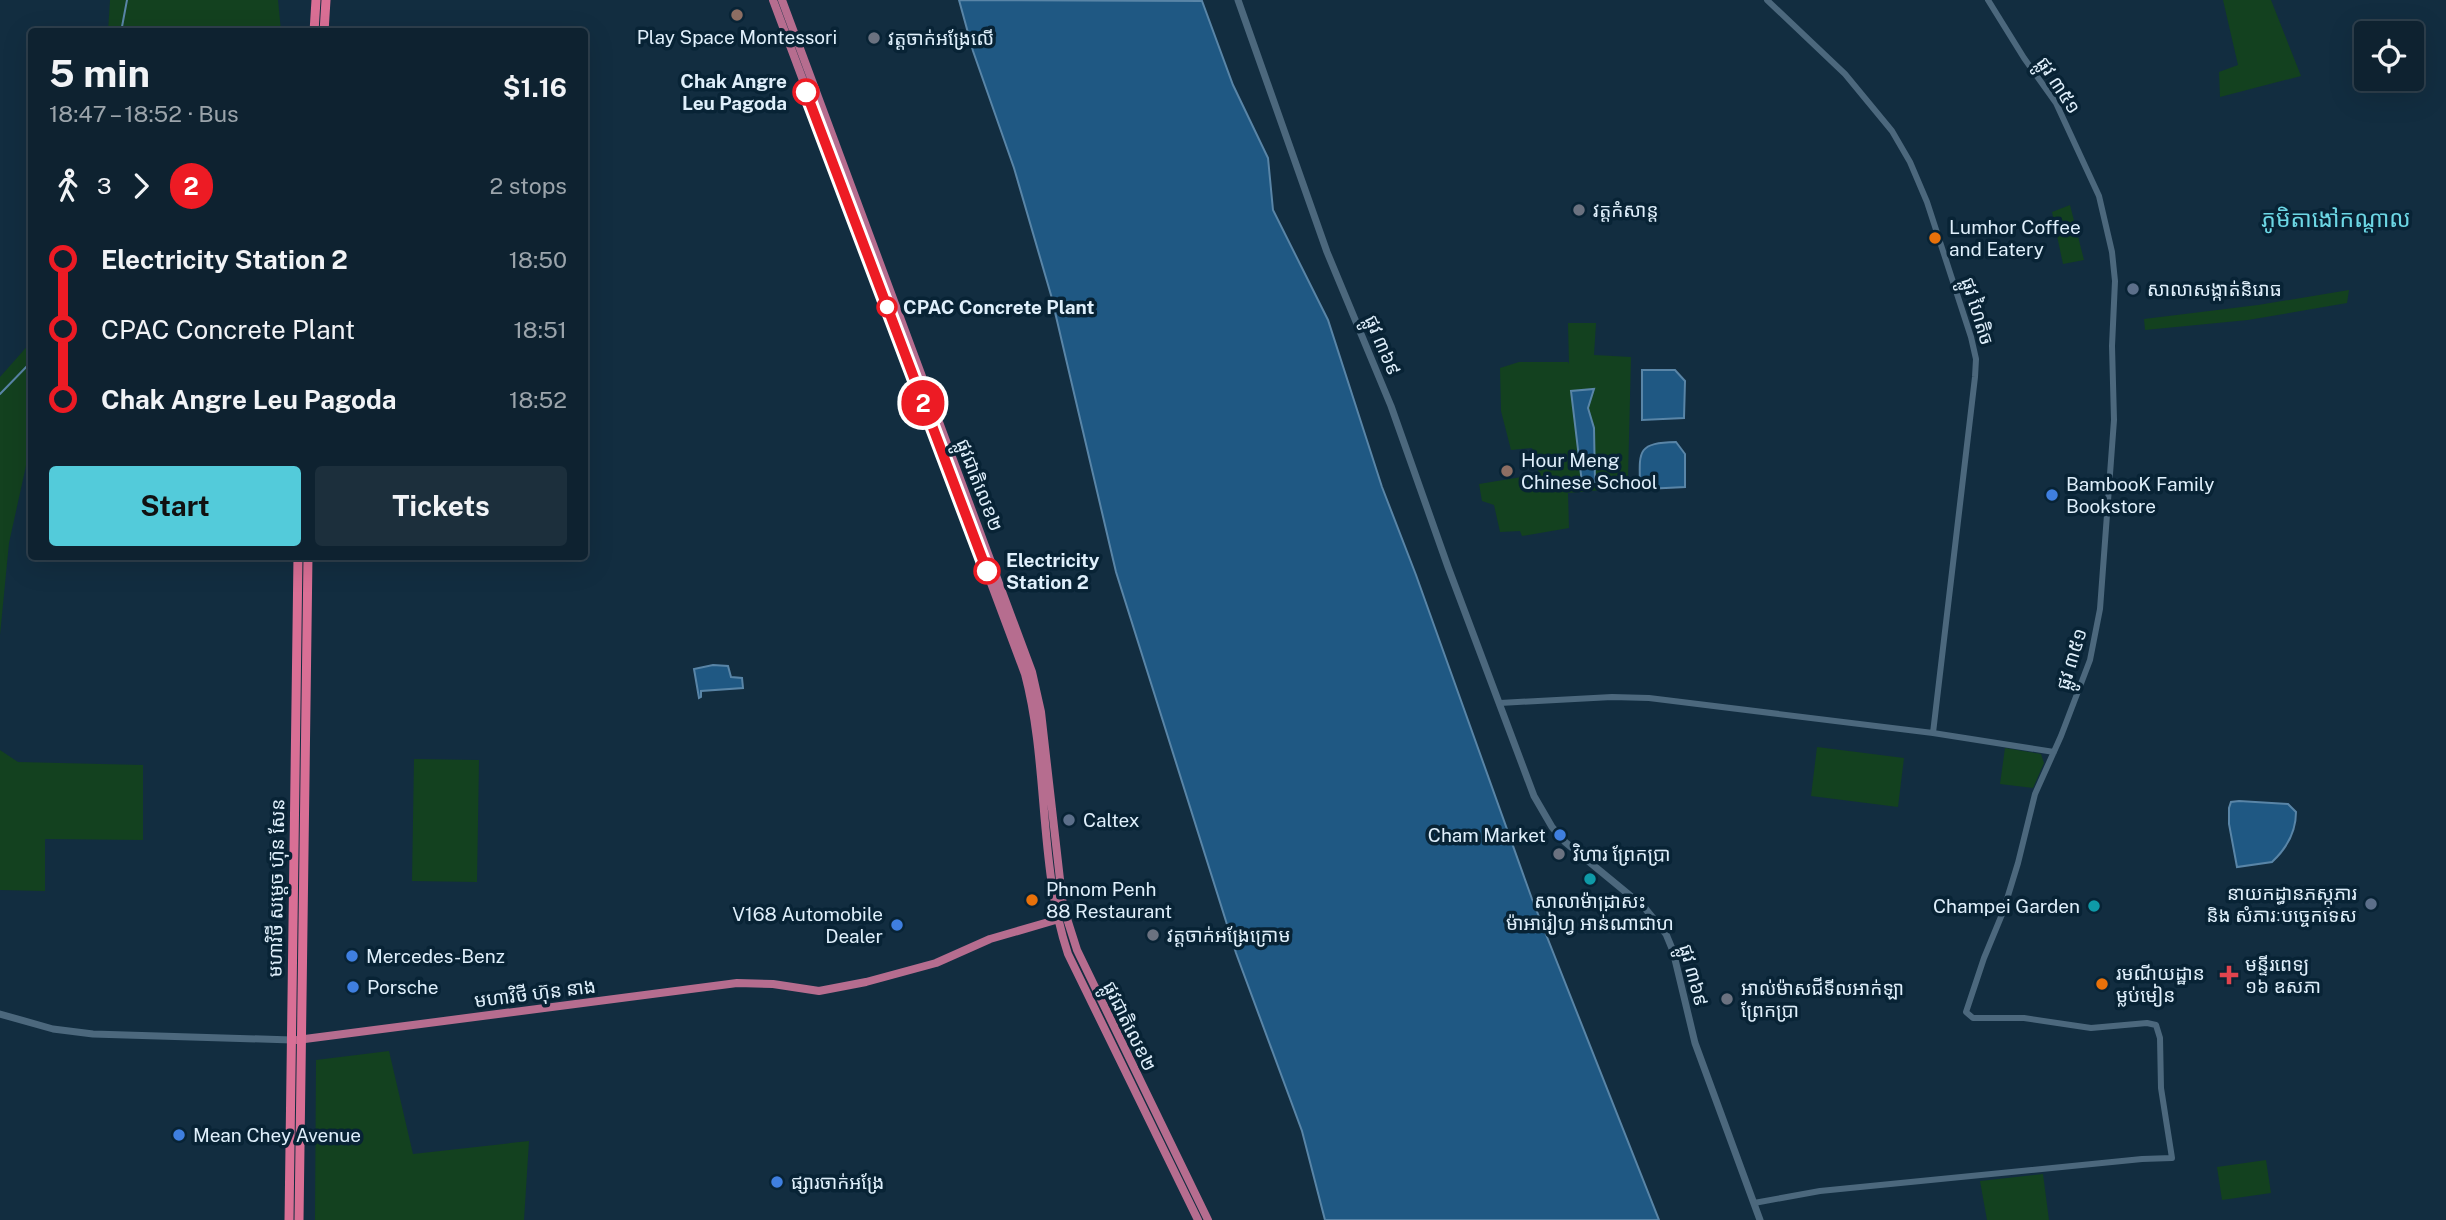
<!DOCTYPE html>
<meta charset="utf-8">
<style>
:root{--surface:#0e2230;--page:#1c2f3c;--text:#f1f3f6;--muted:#9ba4ab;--line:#2e3f4c;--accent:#53cbda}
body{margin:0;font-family:"Public Sans","Noto Sans Khmer",sans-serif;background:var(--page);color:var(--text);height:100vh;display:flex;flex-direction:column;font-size:26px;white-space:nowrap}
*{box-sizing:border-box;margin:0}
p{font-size:23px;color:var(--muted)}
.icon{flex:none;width:38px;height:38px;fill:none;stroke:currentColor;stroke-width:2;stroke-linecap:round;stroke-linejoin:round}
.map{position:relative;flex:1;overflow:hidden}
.details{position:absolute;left:28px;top:28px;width:560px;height:532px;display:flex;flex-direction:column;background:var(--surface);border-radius:7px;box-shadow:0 7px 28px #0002,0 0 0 2px var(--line)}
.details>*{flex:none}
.badge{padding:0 14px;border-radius:23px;font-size:24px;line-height:46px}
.tools{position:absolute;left:2354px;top:21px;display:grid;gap:14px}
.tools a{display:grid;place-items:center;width:70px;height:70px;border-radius:7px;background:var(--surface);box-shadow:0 7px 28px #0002,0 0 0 2px var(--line);font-size:35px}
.map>.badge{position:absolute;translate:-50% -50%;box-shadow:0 0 0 4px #fff}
.legs{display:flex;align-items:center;gap:10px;height:77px;padding:0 21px;font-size:23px}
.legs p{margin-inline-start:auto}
.overview{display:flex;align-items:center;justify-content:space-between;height:119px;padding:0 21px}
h1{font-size:38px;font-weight:700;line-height:52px}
.primary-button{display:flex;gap:14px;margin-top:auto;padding:14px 21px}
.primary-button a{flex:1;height:80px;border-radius:7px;background:var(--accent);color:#111;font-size:28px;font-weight:700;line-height:80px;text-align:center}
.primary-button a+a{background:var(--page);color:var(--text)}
ul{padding:0 21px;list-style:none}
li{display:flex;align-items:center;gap:24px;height:70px;font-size:26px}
li i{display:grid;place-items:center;width:10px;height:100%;margin:0 9px;background:currentColor}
li i::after{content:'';width:18px;height:18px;margin:-9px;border:5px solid;border-radius:50%;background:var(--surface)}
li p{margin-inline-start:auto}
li:first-child i{background:linear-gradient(#0000 50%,currentColor 0)}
li:last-child i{background:linear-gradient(currentColor 50%,#0000 0)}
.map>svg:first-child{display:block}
.green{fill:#13411f}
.water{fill:#1f5883;stroke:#5985a7;stroke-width:2}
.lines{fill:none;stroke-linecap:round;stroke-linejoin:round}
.stream{stroke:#5985a7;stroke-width:2}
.tertiary{stroke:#4c687d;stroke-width:6}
.secondary{stroke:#4c687d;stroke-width:7}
.primary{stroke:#b66d8f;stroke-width:8}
.trunk{stroke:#d96f95;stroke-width:9}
.line-1-casing{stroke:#fff;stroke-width:16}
.line-1{stroke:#ed1b24;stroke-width:10}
.education-dot{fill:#8d6e63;stroke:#082335;stroke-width:2.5}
.worship-dot{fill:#6b7280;stroke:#082335;stroke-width:2.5}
.stop-1-dot{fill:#fff;stroke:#ed1b24;stroke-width:3.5}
.food-dot{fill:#e8710a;stroke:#082335;stroke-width:2.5}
.service-dot{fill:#5c6f8a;stroke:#082335;stroke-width:2.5}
.shop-dot{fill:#3f7fe0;stroke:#082335;stroke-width:2.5}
.culture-dot{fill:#0f9aa8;stroke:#082335;stroke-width:2.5}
.health-dot{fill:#e0444e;stroke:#082335;stroke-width:2.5}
.labels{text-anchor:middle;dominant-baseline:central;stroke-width:7;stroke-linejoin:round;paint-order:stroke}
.poi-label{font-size:19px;fill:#dfeffb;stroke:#082335;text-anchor:start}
.stop-label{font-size:19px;font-weight:bold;fill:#dfeffb;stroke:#082335;text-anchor:start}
.street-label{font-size:19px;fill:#dfeffb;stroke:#082335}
.quarter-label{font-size:23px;fill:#6cd7e5;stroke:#082335}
</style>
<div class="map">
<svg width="2446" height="1220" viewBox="0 0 2446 1220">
<rect width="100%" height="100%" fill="#122d40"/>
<path class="green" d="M110 0H278L281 31H108Z
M2223 0H2271L2301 76 2220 97 2219 72 2238 65Z
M2070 205 2084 260 2063 264 2052 212Z
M2349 290 2347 303 2248 320 2145 330 2144 319 2258 305Z
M1568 323H1596L1594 355 1631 357 1628 478 1613 481 1614 489 1568 493 1569 528 1522 536 1520 531 1500 532 1494 505 1482 501 1479 484 1539 474 1532 448 1511 450 1501 411 1500 368 1519 362H1568L1569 364Z
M31 342V443L9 543 0 635V377Z
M0 739V750L18 762 143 765V840L45 839V891L0 890Z
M1817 747 1904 758 1898 807 1811 796Z
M2005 748 2041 754 2044 763 2033 788 2000 784Z
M414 759 479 760 477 882 412 881Z
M389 1051 413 1154 529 1141 524 1220H315L316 1060Z
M2266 1160 2271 1193 2222 1200 2217 1167Z
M2043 1174 2049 1220H1987L1980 1181Z"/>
<path class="water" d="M959 0 1202 1 1233 85 1268 158 1273 210 1328 320 1382 487 1416 575 1532 899 1659 1220H1325L1302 1131 1236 953 1116 572 1051 295 1014 168 973 51Z
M1642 370H1675L1685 381 1684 418 1642 420Z
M1594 389 1588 408 1594 428 1595 482 1582 483 1571 391Z
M1676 442 1685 454V487L1646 489 1640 484C1639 450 1638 443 1676 442Z
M713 665 728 666 731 677 742 678 743 688 701 691V697L699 698 694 669Z
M2239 801 2288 804 2296 812C2296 832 2286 849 2272 862L2237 867 2229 824V808L2231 802Z"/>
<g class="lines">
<path class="stream" d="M121 32 127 0
M0 394 32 361"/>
<path class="tertiary" d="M1767 0 1845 74 1892 131 1910 162 1927 202 1971 337 1976 359 1975 377 1933 733
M1500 703 1612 697 1649 698 1933 733 2054 752
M1754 1203 1820 1191 2142 1159 2172 1158 2161 1088 2160 1038 2156 1025 2147 1023 2091 1028 2024 1018H1973L1966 1012 1984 958 2003 912 2018 863 2035 794 2061 736 2090 660 2100 609 2114 420 2112 346 2115 281 2112 252 2099 196 2056 103 2024 58 1988 0"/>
<path class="secondary" d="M1238 0 1327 252 1391 406 1448 567 1534 796 1552 827 1565 842 1644 907 1666 934 1673 951 1695 1043 1760 1220
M0 1014 53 1029 93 1034 292 1040"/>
<path class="primary" d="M773 0 1025 674C1049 765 1038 864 1068 954L1198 1220
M782 0 1032 672 1041 712 1063 906 1077 950 1208 1220
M297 1040 737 983 773 984 819 991 866 982 936 963 990 939 1059 919"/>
<path class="trunk" d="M314 32 316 0
M324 32 326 0
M289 1220 298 556
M299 1220 308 556"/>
</g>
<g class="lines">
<g class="line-1-casing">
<path id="line-1" d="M806 92 987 571"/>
</g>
<use href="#line-1" class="line-1"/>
</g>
<g class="education-dot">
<circle cx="737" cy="15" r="7"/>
<circle cx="1507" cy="471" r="7"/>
</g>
<g class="worship-dot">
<circle cx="874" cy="38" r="7"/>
<circle cx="1579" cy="210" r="7"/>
<circle cx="1559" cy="854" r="7"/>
<circle cx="1153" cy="935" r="7"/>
<circle cx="1727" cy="999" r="7"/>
</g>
<g class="stop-1-dot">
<circle cx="806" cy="92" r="12"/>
<circle cx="887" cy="307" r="9"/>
<circle cx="987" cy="571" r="12"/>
</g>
<g class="food-dot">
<circle cx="1935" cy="238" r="7"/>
<circle cx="1032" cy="900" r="7"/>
<circle cx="2102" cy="984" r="7"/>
</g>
<g class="service-dot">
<circle cx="2133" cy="289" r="7"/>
<circle cx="1069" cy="820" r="7"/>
<circle cx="2371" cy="904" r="7"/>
</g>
<g class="shop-dot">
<circle cx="2052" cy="495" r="7"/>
<circle cx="1560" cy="835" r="7"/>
<circle cx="897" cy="925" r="7"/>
<circle cx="352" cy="956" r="7"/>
<circle cx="353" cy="987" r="7"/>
<circle cx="179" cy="1135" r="7"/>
<circle cx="777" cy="1182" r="7"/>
</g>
<g class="culture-dot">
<circle cx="1590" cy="879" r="7"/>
<circle cx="2094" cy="906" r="7"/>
</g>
<path class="health-dot" d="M2225.5 964.5h7v7h7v7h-7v7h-7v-7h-7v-7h7z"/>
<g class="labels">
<g class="poi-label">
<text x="737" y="37" text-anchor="middle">Play Space Montessori</text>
<text x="888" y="38">វត្តចាក់អង្រែលើ</text>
<text x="1593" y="210">វត្តកំសាន្ត</text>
<text x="1949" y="227">Lumhor Coffee<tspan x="1949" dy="22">and Eatery</tspan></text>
<text x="2147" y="289">សាលាសង្កាត់និរោធ</text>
<text x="1521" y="460">Hour Meng<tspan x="1521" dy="22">Chinese School</tspan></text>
<text x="2066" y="484">BambooK Family<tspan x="2066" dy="22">Bookstore</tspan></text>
<text x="1083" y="820">Caltex</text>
<text x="1546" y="835" text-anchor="end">Cham Market</text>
<text x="1573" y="854">វិហារ ព្រែកប្រា</text>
<text x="1046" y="889">Phnom Penh<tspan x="1046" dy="22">88 Restaurant</tspan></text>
<text x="2357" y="893" text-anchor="end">នាយកដ្ធានភស្កុភារ<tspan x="2357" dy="22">និង សំភារៈបច្ចេកទេស</tspan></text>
<text x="1590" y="901" text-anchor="middle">សាលាម៉ាដ្រាសះ<tspan x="1590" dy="22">ម៉ាអារៀហ្វ អាន់ណាជាហ</tspan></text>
<text x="2080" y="906" text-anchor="end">Champei Garden</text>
<text x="883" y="914" text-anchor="end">V168 Automobile<tspan x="883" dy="22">Dealer</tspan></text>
<text x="1167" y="935">វត្តចាក់អង្រែក្រោម</text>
<text x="366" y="956">Mercedes-Benz</text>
<text x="2245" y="964">មន្ទីរពេទ្យ<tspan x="2245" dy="22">១៦ ឧសភា</tspan></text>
<text x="2116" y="973">រមណីយដ្ឋាន<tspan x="2116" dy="22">ម្លប់មៀន</tspan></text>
<text x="367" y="987">Porsche</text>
<text x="1741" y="988">អាល់ម៉ាសជីទីលអាក់ឡា<tspan x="1741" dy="22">ព្រែកប្រា</tspan></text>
<text x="193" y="1135">Mean Chey Avenue</text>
<text x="791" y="1182">ផ្សារចាក់អង្រែ</text>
</g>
<g class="stop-label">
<text x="787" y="81" text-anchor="end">Chak Angre<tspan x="787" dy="22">Leu Pagoda</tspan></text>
<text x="903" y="307">CPAC Concrete Plant</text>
<text x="1006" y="560">Electricity<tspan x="1006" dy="22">Station 2</tspan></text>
</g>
<g class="street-label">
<text transform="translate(2059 85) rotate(57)">ផ្លូវ ៣៥១</text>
<text transform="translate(1978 311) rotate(73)">ផ្លូវ ហៃតិច</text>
<text transform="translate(1383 345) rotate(67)">ផ្លូវ ៣៦៩</text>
<text transform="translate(980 485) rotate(69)">ផ្លូវជាតិលេខ២</text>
<text transform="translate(2071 659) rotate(-73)">ផ្លូវ ៣៥១</text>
<text transform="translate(276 888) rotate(-89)">មហាវិថី សម្តេច ហ៊ុន សែន</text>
<text transform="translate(1694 975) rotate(75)">ផ្លូវ ៣៦៩</text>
<text transform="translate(535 993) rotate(-7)">មហាវិថី ហ៊ុន នាង</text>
<text transform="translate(1130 1026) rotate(64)">ផ្លូវជាតិលេខ២</text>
</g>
<g class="quarter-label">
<text x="2336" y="218">ភូមិតាងៅកណ្តាល</text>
</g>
</g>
</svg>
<div class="tools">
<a><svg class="icon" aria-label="locate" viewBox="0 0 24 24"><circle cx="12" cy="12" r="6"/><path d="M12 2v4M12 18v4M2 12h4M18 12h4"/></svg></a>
</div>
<b class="badge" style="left:923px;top:403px;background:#ed1b24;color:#fff">2</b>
<section class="details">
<div class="overview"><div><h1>5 min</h1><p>18:47 – 18:52 · Bus</p></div><b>$1.16</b></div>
<div class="legs"><svg class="icon" aria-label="walk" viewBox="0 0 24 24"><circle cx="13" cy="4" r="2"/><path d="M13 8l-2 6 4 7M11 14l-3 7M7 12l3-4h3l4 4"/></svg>3<svg class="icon" aria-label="forward" viewBox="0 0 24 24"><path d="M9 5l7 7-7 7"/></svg><b class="badge" style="background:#ed1b24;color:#fff">2</b><p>2 stops</p></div>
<ul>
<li><i style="color:#ed1b24"></i><b>Electricity Station 2</b><p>18:50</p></li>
<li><i style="color:#ed1b24"></i><span>CPAC Concrete Plant</span><p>18:51</p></li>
<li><i style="color:#ed1b24"></i><b>Chak Angre Leu Pagoda</b><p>18:52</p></li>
</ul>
<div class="primary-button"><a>Start</a><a>Tickets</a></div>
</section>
</div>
